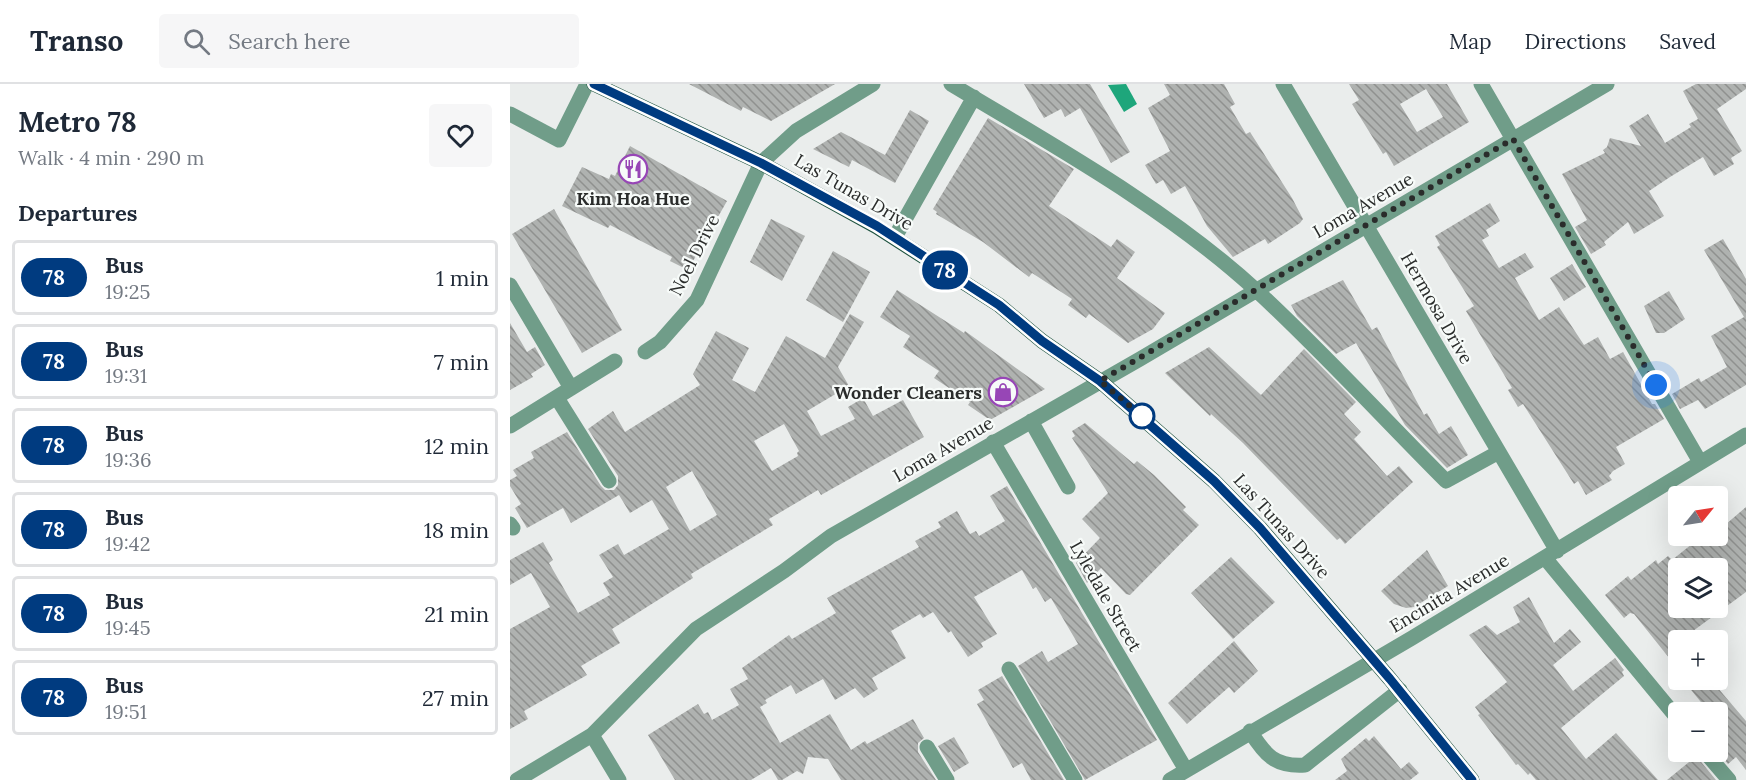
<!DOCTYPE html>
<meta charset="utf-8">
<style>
:root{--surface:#fff;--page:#f6f6f7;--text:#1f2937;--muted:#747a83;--line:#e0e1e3}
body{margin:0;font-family:Lora,serif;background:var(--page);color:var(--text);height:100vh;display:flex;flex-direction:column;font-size:22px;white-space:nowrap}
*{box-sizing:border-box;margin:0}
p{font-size:20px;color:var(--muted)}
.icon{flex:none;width:33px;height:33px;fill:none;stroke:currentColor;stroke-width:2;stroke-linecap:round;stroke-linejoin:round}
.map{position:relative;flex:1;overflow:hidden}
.drawer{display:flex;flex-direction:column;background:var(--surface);width:510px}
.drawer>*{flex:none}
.badge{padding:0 12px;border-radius:20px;font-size:21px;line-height:39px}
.needle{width:39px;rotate:60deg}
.controls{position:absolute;left:1158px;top:402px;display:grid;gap:12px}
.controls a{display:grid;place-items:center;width:60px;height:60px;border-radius:6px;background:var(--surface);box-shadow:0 6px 24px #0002;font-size:30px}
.you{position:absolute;width:30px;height:30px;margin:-15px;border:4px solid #fff;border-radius:50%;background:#1a73e8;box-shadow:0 0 0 9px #1a73e833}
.map>.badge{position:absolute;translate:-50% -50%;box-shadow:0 0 0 3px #fff}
h2{padding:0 18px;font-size:22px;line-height:54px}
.round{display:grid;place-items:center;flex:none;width:63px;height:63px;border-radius:6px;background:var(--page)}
.summary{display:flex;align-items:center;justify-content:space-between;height:102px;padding:0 18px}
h1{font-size:28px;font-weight:700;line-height:45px}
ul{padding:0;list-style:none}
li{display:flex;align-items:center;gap:18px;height:75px;margin:0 12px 9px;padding:0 6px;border:3px solid var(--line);border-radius:6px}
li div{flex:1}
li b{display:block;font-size:22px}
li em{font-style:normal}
li .badge{min-width:66px;font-weight:700;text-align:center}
header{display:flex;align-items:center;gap:36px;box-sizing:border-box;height:84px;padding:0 30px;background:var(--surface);border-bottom:2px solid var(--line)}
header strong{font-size:28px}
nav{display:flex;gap:33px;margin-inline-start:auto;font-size:21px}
.search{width:420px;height:54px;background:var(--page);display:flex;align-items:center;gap:15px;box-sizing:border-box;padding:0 21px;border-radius:6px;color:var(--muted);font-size:22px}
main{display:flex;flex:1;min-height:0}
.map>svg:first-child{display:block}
.water{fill:#1ea67b}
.building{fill:url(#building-back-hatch);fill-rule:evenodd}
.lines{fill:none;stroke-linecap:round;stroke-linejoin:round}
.minor{stroke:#709d89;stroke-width:15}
.major{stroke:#1f5340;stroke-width:15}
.line-casing{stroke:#fff;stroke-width:14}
.line{stroke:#003b80;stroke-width:9}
.walk{stroke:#2a2c2b;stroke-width:6;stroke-dasharray:0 10.8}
.stop-dot{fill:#fff;stroke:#003b80;stroke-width:3}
.labels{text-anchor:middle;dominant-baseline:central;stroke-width:4.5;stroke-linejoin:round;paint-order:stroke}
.street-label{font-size:18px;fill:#2a2c2b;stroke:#f7fbf9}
.poi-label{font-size:18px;font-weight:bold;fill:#2a2c2b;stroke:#f7fbf9}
</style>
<header>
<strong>Transo</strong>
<div class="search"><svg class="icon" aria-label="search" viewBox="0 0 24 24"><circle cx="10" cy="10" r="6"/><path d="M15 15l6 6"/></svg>Search here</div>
<nav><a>Map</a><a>Directions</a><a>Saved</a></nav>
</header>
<main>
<section class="drawer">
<div class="summary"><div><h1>Metro 78</h1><p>Walk · 4 min · 290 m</p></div><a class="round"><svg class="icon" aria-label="heart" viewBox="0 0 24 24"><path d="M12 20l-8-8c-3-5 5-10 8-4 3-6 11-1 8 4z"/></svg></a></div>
<h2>Departures</h2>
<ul>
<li><span class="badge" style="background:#003b80;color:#fff">78</span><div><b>Bus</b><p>19:25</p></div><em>1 min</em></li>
<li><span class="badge" style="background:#003b80;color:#fff">78</span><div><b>Bus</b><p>19:31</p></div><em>7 min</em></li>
<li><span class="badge" style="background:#003b80;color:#fff">78</span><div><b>Bus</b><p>19:36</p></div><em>12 min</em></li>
<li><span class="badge" style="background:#003b80;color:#fff">78</span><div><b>Bus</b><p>19:42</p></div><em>18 min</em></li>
<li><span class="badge" style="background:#003b80;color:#fff">78</span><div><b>Bus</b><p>19:45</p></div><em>21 min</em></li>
<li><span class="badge" style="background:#003b80;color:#fff">78</span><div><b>Bus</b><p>19:51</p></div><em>27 min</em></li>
</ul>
</section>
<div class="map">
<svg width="1236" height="696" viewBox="0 0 1236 696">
<defs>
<pattern id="building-back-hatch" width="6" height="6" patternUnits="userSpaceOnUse" patternTransform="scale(1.5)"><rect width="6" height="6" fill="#afb2b0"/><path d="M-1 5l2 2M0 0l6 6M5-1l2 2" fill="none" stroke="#8f918f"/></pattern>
</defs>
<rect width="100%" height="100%" fill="#eaedec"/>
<path class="water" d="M616 0 627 20 614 28 598 1Z"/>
<path class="building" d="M179 0H325L261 37 233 23 231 27Z
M514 0H580L620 68 601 79 570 24 555 33 551 25 534 34Z
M654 0H714L725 20 720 23 736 50 740 48 782 114 793 135 790 139 758 160 755 155 723 173 697 142 675 102 661 110 653 96 646 100 635 81 660 67 638 24 660 11Z
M839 0H937L959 38 884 82 876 68 873 70 842 20 849 16ZM916 5 933 33 907 48 890 20Z
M1186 0H1236V5L1207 25 1232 67 1221 74 1224 80 1204 92 1193 73 1160 93 1139 107 1154 132 1124 150 1118 138 1094 158 1096 161 1081 170 1065 143 1077 136 1052 90 1095 69 1093 66 1097 63 1100 54 1131 62 1119 42 1138 30 1155 59 1181 43 1179 40 1188 35 1173 7Z
M400 26 419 37 385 99 342 76 339 83 303 65 331 48 375 71Z
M478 34 564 85 539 122 601 163 607 155 625 168 607 194 655 229 643 245 618 259 579 230 576 234 558 221 562 215 522 189 519 193 473 158 426 130 427 128 423 125Z
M120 62 217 117 178 186 160 177 162 173 100 141 98 144 52 122 72 83 99 95 101 90 105 92Z
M980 119 990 137 976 146 979 152 972 156 989 184 1015 169 1024 183 1005 194 1029 236 1049 223 1074 261 1088 253 1100 275 1113 268 1142 320H1145L1154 335 1106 363 1115 380 1103 387 1099 392 1102 396 1076 411 1068 397 1064 400 1013 320 1008 323 998 306 1002 304 956 227 964 222 927 163 930 161 925 152Z
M44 125 112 246 72 269 2 150Z
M261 135 295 152 272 197 240 178Z
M1213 155 1236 195V301L1195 325 1188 316 1170 325 1162 310 1189 294 1191 298 1217 283 1201 252 1234 233 1194 166Z
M323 167 360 188 333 238 296 216Z
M1062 180 1076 203 1054 217 1040 194Z
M833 196 862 246 867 243 914 331 917 329 929 350 941 342 958 371 937 384 895 341 846 259 826 270 787 232 781 221Z
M387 206 454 249 455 247 535 305 480 336 458 321 460 318 424 294 429 287 393 263 400 252 370 233Z
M1159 207 1175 235 1154 249H1146L1134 222Z
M340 230 354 238 328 283 339 302 297 327 311 352 345 335 338 323 353 314 363 332 393 316 414 353 311 411 308 406 259 435 263 441 181 490 183 494 102 545 110 559 71 582 77 591 14 627 18 635 0 645V545L40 523 21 489 0 501V476L33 458 43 476 39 479 68 529 100 511 93 499 103 493 89 471 108 460 114 471 159 445 142 416 120 429 109 411 61 439 53 424 17 444 5 424 11 420 0 402V396L7 392 3 386 24 374 21 368 57 348 91 402 95 406H104L108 401V392L78 345 103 327 115 348 190 301 183 290 206 247 239 264 222 296 245 308 276 252 315 274ZM274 340 289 367 287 369 288 372 262 387 244 357ZM182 387 207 431 180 447 156 403Z
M0 239 17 268 25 263 35 281 21 290 23 293 0 306Z
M699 263 751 311 794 265 846 318 834 330 851 348 844 355 877 392 889 382 903 398 835 460 830 454 827 456 733 359 701 330 700 332 655 289Z
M575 339 624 380 627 377 644 391 676 423 673 426 689 441 620 511 616 510 591 484 577 499 566 479 590 454 572 435 598 409 562 354 565 352 562 347Z
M497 402 647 656 575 696 508 582 532 567 538 578 568 560 541 514 535 518 526 503 523 505 512 486 464 513 487 550 471 559 473 563 458 573 441 547 438 549 423 528 413 534 410 530 381 547 396 574 362 594 368 605 354 614 345 604 325 616 313 595 286 610 281 601 255 616 257 619 250 623 270 659 320 630 341 666 355 657 357 660 403 635 414 654 408 659V668L426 696H331L318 675 298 673 293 690 287 687 272 696H268L261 684 241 696H165L138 651 188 620 194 630 198 628 202 636 229 621 220 605 238 595 232 584 279 551 282 555 326 529 317 514 409 463 405 457 431 443 428 438 447 427 460 450 466 447 469 452 495 437 480 412Z
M1236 423V508L1183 547 1191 556H1168V585L1124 530 1120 529 1114 534 1095 511 1118 492 1121 496 1146 476 1148 480 1158 472 1162 476 1192 452H1208V447ZM1168 484H1208V524H1168Z
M917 466 938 502 904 523 896 524 884 520 871 507Z
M721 473 765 518 723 555 681 509Z
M1019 513 1044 559 1060 545 1071 558 1043 581 1063 607 1105 574 1114 586 1112 588 1114 592 1051 644 1076 675 1106 649 1148 696H1026L1020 689 1018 691 1008 680 1006 681 968 631 970 630 965 623 997 598 959 551 976 541 987 551 1010 538 1003 523Z
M724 557 748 587 724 609 719 603 677 640 658 619Z
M492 592 554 696H521L512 679 503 684 467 620 474 616 468 606Z
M1173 596H1201L1236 637V686L1226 673 1218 680 1208 668V628H1199Z
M864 652 891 685 899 678 909 689 900 696H825L837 687 831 675 856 654 859 657Z
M444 653 459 679 444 688 428 662Z
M1187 673 1206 696H1157L1184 674Z"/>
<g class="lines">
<path class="minor" d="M441 0C544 62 658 125 747 207 812 267 873 334 936 397L989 368
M773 0 1047 467
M971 0 1190 378
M0 30 49 56 77 0
M385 153 464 13
M0 201 61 304
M135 268 150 258 187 216 251 79 286 47 363 0
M47 314 99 397
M521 337 558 403
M0 342 105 277
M483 358 676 686
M0 440 3 444
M1035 474 1168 635
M499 585 565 696
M740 647C755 671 765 683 795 681L890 606
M82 651 109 696
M417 663 437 696
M1195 668 1219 696
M7 696 82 651 186 545 274 487 321 452 630 275 1097 0
M660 696 902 554 1236 351"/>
<path class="major" d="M84 0 251 79 367 143 489 221 532 257 590 297 704 397 750 444 880 595 962 696"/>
</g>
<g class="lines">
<g class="line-casing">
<path id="line" d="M84 0 251 79 367 142 489 221 532 257 590 297 704 397 750 444 880 595 962 696"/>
</g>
<use href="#line" class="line"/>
<path class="walk" d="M632 332 638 337 590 297 1003 55 1146 301"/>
</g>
<defs>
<g id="restaurant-ring" transform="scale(1.5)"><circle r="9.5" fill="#f7fbf9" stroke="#9746b6" stroke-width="1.5"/><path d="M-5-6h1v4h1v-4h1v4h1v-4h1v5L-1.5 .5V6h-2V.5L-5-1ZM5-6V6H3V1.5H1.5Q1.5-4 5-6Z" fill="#9746b6"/></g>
<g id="shop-ring" transform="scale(1.5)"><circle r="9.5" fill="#f7fbf9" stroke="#9746b6" stroke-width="1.5"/><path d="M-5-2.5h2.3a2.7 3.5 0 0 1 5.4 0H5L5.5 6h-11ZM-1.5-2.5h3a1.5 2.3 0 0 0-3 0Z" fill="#9746b6"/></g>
</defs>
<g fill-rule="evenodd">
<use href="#restaurant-ring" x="123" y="85"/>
<use href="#shop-ring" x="493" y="308"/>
</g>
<circle class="stop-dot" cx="632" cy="332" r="12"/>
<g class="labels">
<g class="street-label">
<text transform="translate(344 108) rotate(30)">Las Tunas Drive</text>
<text transform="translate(853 121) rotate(-30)">Loma Avenue</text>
<text transform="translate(184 171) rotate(-63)">Noel Drive</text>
<text transform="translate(927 224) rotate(60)">Hermosa Drive</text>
<text transform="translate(433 365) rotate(-30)">Loma Avenue</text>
<text transform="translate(772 442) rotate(48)">Las Tunas Drive</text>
<text transform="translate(939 509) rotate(-31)">Encinita Avenue</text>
<text transform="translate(596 512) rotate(60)">Lyledale Street</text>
</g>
<g class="poi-label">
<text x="123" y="114">Kim Hoa Hue</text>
<text x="472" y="308" text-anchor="end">Wonder Cleaners</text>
</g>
</g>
</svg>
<div class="controls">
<a><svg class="needle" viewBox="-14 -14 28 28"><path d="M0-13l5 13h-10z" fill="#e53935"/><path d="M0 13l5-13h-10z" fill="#747a83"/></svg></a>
<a><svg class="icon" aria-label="layers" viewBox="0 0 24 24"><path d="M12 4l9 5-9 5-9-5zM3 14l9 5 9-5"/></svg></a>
<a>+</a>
<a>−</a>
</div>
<div class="you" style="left:1146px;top:301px"></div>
<b class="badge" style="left:435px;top:186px;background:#003b80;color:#fff">78</b>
</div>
</main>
